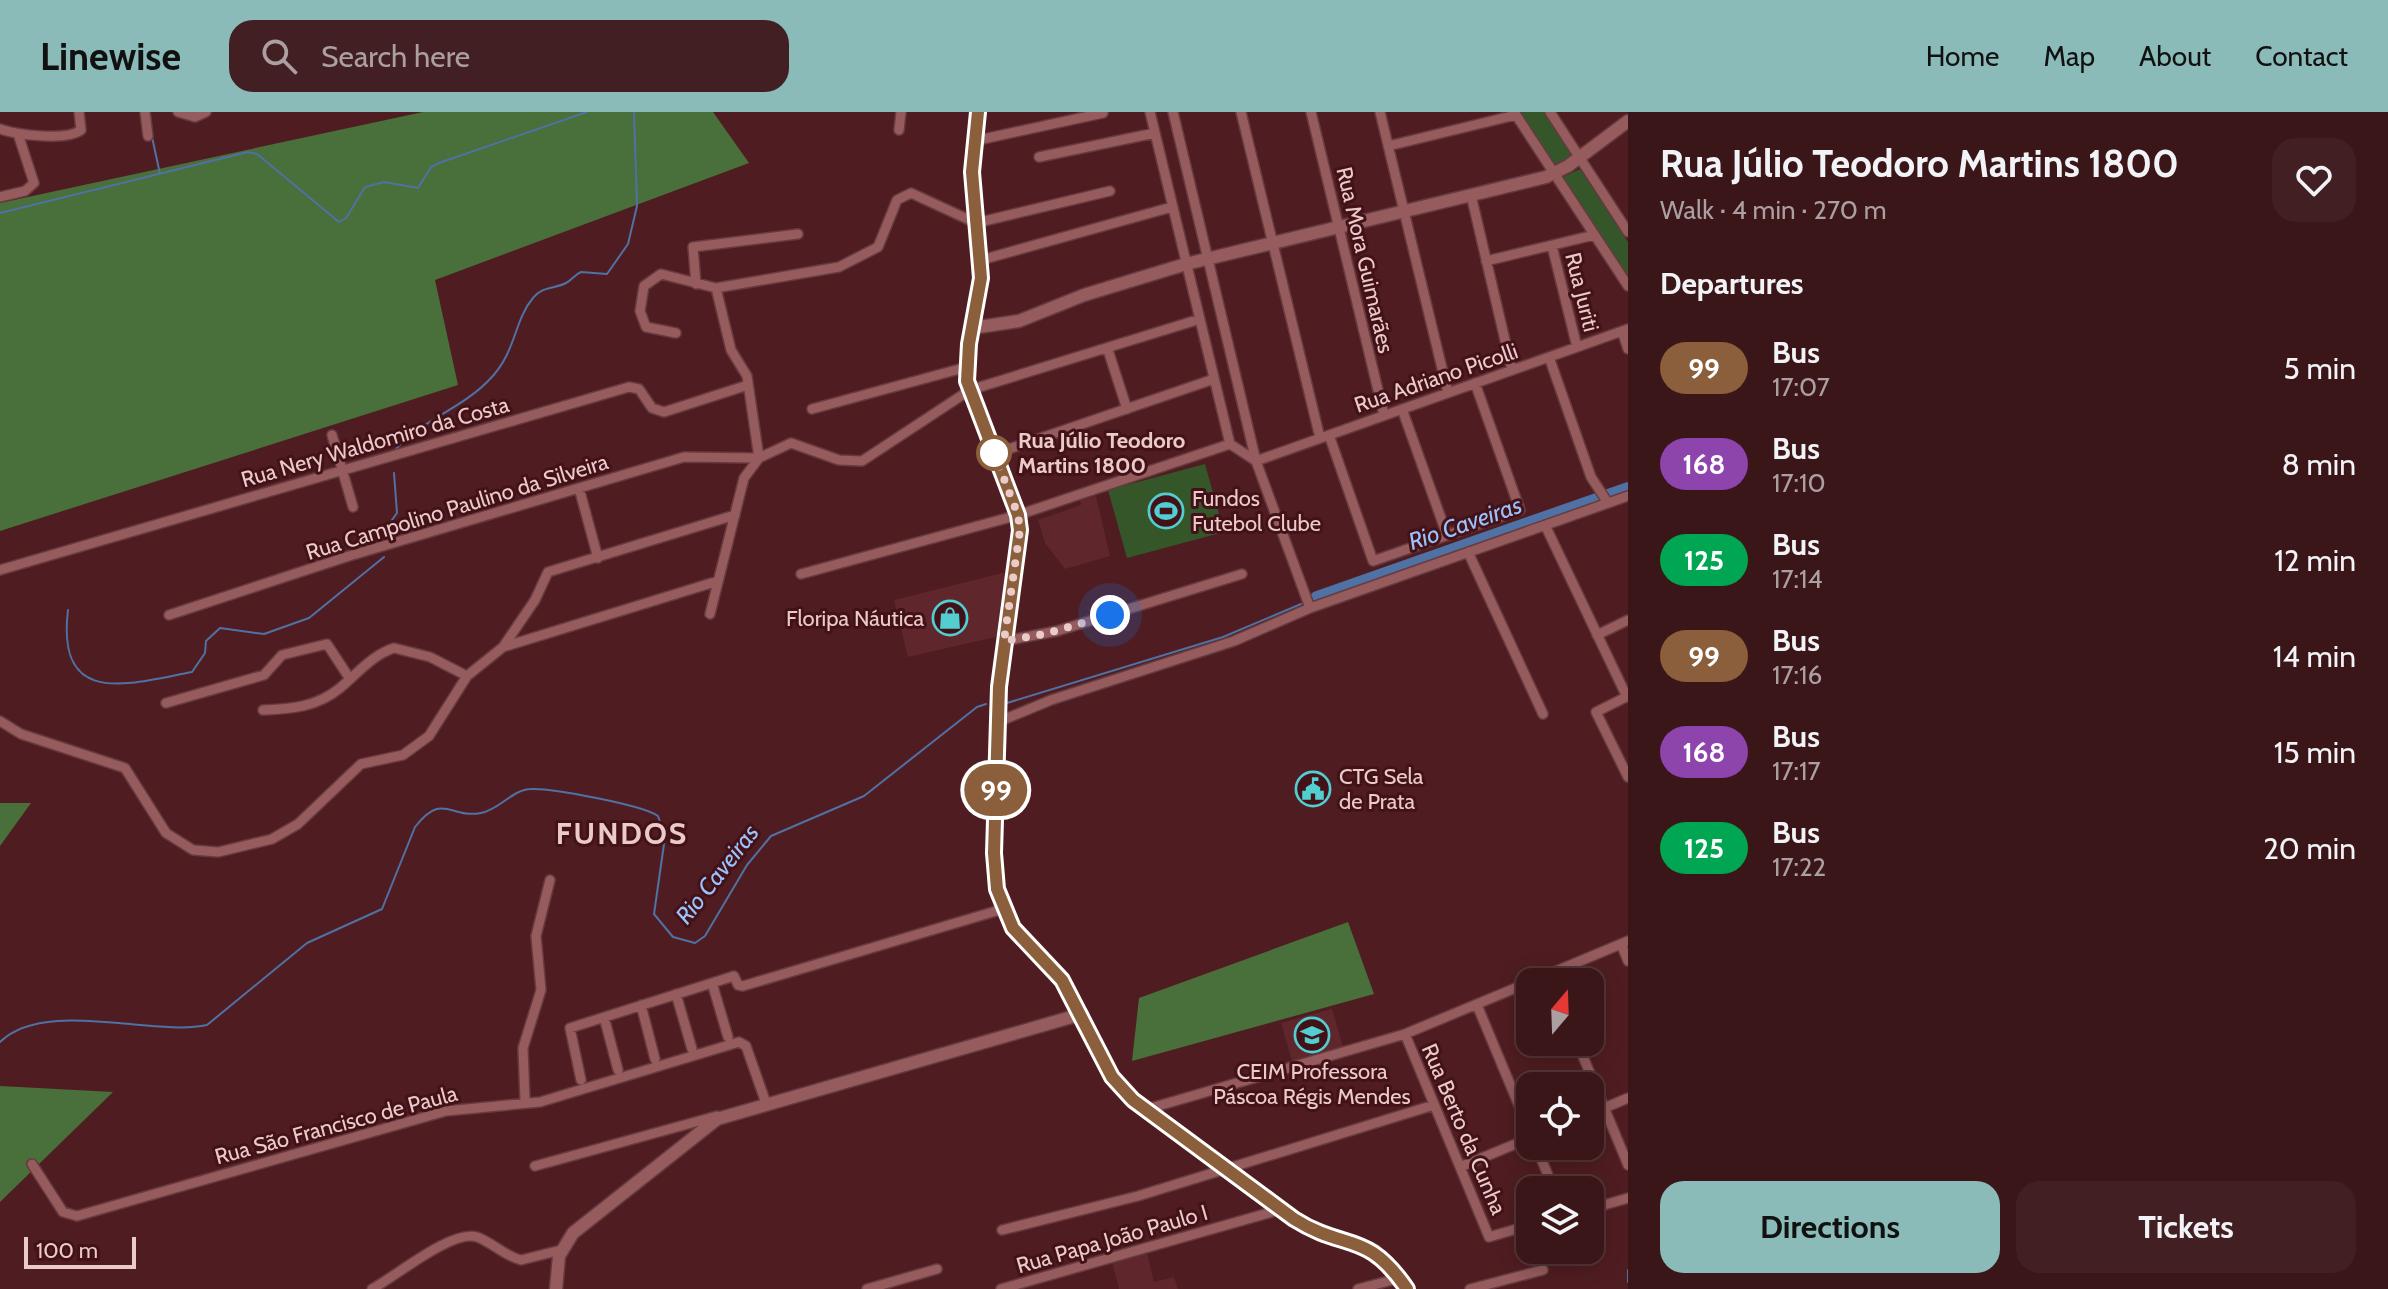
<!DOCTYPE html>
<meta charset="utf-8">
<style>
:root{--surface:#3b1619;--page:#421f22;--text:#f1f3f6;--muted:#ac9fa2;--line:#543538;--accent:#8bbbb9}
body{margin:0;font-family:Cabin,sans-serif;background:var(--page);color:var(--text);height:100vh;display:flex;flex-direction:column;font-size:30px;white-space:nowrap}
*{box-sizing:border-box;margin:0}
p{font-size:26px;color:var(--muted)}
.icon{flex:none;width:44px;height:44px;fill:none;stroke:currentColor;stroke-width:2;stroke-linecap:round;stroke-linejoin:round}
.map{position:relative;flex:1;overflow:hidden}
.side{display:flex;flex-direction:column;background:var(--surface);width:760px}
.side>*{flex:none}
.badge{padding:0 16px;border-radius:26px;font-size:28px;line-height:52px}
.needle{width:52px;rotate:19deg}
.buttons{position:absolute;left:1516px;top:856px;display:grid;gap:16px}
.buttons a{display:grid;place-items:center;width:88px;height:88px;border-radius:16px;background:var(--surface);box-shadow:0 4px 20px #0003,0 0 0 2px var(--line);font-size:40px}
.scale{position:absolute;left:24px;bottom:20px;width:112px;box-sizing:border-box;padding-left:8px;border:4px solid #ebcaca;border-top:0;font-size:22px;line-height:28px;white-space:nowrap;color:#ebcaca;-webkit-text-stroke:6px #431218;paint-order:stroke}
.you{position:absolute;width:40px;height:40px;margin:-20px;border:6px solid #fff;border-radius:50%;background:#1a73e8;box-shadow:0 0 0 12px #1a73e833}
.map>.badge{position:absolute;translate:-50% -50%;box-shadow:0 0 0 4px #fff}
h2{padding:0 32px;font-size:30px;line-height:72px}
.round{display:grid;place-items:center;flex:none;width:84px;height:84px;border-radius:24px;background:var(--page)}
.overview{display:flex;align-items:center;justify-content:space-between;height:136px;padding:0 32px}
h1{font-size:38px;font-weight:800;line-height:60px}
.button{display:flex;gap:16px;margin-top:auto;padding:16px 32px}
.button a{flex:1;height:92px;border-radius:24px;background:var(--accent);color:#111;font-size:32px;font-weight:800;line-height:92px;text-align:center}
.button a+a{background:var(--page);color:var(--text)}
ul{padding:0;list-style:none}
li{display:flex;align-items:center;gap:24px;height:96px;padding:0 32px}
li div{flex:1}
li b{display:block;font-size:30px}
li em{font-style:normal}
li .badge{min-width:88px;font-weight:700;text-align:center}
header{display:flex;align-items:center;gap:48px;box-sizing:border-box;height:112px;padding:0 40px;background:var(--accent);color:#111}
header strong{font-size:38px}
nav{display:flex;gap:44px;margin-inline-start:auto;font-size:28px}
.search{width:560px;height:72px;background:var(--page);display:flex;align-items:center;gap:20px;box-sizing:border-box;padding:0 28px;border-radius:24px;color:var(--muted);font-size:30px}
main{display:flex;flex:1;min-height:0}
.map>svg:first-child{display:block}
.built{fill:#5f262c}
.green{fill:#355629}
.forest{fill:#496f3b}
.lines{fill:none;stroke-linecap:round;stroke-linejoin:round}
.stream{stroke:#4f71a4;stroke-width:2}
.river{stroke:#4f71a4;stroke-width:14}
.street-casing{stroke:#663b40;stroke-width:12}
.secondary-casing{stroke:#663b40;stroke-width:15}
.street{stroke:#955b5d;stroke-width:9}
.secondary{stroke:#955b5d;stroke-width:12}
.line-casing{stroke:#fff;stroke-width:18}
.line{stroke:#8b5e3c;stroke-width:12}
.walk{stroke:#ebcaca;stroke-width:8;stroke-dasharray:0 14.4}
.stop-dot{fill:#fff;stroke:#8b5e3c;stroke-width:4}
.labels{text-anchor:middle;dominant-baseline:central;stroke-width:6;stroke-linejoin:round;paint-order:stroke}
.street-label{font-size:22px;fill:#ebcaca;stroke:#431218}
.stop-label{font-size:22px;font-weight:bold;fill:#ebcaca;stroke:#431218;text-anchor:start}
.poi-label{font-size:22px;fill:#ebcaca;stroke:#431218;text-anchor:start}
.water-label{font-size:24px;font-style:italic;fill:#9ac2fd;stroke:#431218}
.district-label{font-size:30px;font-weight:bold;letter-spacing:2px;fill:#ebcaca;stroke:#431218}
</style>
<header>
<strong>Linewise</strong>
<div class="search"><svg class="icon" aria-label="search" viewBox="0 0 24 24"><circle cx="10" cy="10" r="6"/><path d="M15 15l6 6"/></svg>Search here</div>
<nav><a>Home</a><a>Map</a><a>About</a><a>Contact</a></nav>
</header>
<main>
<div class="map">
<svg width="1628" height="1177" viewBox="0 0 1628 1177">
<rect width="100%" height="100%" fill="#4f1d21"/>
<path class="built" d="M1096 384 1110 444 1065 457 1045 431 1038 408 1081 393 1080 388Z
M1010 459 1000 524 908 545 894 488Z
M1332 897 1343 935 1292 949 1281 911Z
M1147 1141 1154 1170 1174 1165 1178 1177H1119L1112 1150Z"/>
<path class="green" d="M1519 0H1546L1574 44 1555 57Z
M1580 57 1628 130V168L1561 66Z
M1205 352 1224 420 1127 446 1108 378Z"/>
<path class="forest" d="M423 0H713L749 51 435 168 458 273 0 419V91Z
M0 691H31L0 734Z
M1348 810 1374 882 1132 949 1139 886Z
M0 974 113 980 0 1090Z"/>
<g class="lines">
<path class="stream" d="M152 25 160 62
M0 101 248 40 257 42 339 110 346 106 365 75 384 70 418 76 431 55 439 51 587 0
M396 337C422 308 463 296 490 267 516 241 514 208 533 186 542 174 555 177 566 171 572 168 574 163 581 160L607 162 628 132 637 94 634 0
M379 426 397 401 394 361
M68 498C56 596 128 572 192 560L205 541 206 529 220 516 264 522 309 506 384 445
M1007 591 1223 525 1301 492
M0 930C45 886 153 925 207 913L307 831 382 797 415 715C443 679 450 707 481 701 499 698 513 677 531 677 551 676 643 693 658 704L665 725 654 802 673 825 695 831 705 824 747 753 771 724 864 684 977 595 986 592
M1628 1158V1170"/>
<path class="river" d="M1317 486 1628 377"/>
<g class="street-casing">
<path id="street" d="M145 0 148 24
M178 0 195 5 206 0
M1150 0 1230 332 1256 349
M1173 0 1256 349 1310 496
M1241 0 1320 326
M1311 0 1384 303
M1380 0 1448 281
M1514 0 1628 174
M1550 0 1628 120
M0 17C17 23 67 29 81 18L79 0
M899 18 901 0
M974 29 1103 1
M1388 34 1516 3
M1039 45 1155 21
M1471 83 1512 258
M0 85 25 79 34 71 18 22
M1552 134 1577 235
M981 148 1172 95
M1486 149 1594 123
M696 172 693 135 798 122
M1622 219 1628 237
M676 221 646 215 640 199 644 174 661 162 716 176 839 155 878 135 897 88 911 81 976 111 1110 79
M1108 238 1127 297
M1549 245 1591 365 1608 391
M812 297 967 255
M1402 297 1447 423
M332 323 353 395
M1329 323 1373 449 1520 398 1475 271
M994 342 1214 267
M1256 349 1628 217
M579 376 598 446
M1545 413 1627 585
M1468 440 1543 602
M0 458 629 275 639 277 652 296 664 300 748 273
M801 462 1018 403 1230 332
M710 502 744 366 759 346 791 331 839 348 862 349 970 278 1200 207
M169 503 349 444 684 345 759 346 747 264 731 238 716 176
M1597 523 1628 508
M1004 529 1057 519 1242 462
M503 535 718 469
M1628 584 1596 600 1628 665
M166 591 264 563 282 543 327 532 350 567
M263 598C291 597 317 595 340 576 357 562 372 543 394 536L430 545 467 564
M0 609 21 622 125 656 166 721 193 738 218 740 272 727 298 712 361 652 403 643 429 624 467 564 503 535 535 488 548 460 735 403
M998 610 1051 588 1234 529 1310 496 1628 384
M1621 832 1628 849
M1530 870 1628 829
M712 871 728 925
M676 882 692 937
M641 893 655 947
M1477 893 1530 1020
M604 905 618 958
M1405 922 1489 1125 1530 1113
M1577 930 1628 1053
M581 968 570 916 734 864 738 873 743 874 1003 797
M525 989 523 936 541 878 536 824 550 768
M1144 998 1405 922 1530 870
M1590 1002 1628 986
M1536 1034 1554 1078
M32 1052 63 1100 77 1104 446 999 540 990 739 930 746 934 766 991
M535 1054 717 1004
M1460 1055 1530 1026
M1590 1097 1628 1086
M1002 1118 1138 1084 1434 993
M372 1177C395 1165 452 1117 477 1125 493 1131 505 1144 521 1148L561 1138
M867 1177 937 1157
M1001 1177 1279 1098
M1358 1177 1400 1166
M1470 1177 1543 1158"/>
</g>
<g class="secondary-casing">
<path id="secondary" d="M978 0 972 60 981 166 969 232 967 269 1018 403 1020 418 999 575 994 741 997 777 1013 816 1062 868 1112 965 1133 988 1300 1111 1375 1139 1407 1177
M972 216 1019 209 1084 183 1186 152 1546 65 1568 54 1628 9
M556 1177 559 1144 573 1121 717 1007 1082 902"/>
</g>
<use href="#street" class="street"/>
<use href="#secondary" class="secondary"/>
</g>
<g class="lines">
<g class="line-casing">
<path id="line" d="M978 0 972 60 981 166 969 232 967 269 1018 403 1020 418 999 575 994 741 997 777 1013 816 1062 868 1112 965 1133 988 1294 1107C1346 1140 1366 1117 1407 1177"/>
</g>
<use href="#line" class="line"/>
<path class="walk" d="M994 341 1018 403 1020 418 1004 529 1045 522 1110 503"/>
</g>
<defs>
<g id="stadium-ring" transform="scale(1.8)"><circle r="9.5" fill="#431218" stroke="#52cdd0" stroke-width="1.5"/><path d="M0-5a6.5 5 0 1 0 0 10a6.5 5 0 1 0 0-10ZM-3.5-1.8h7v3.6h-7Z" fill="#52cdd0"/></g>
<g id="shop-ring" transform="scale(1.8)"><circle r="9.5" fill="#431218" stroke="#52cdd0" stroke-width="1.5"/><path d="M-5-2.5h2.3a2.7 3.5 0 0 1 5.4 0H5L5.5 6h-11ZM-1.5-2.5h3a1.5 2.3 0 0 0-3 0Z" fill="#52cdd0"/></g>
<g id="civic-ring" transform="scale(1.8)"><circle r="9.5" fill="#431218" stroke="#52cdd0" stroke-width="1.5"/><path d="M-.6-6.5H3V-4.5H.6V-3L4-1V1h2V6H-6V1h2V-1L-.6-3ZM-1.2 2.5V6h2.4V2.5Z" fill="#52cdd0"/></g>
<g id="school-ring" transform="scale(1.8)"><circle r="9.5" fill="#431218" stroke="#52cdd0" stroke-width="1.5"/><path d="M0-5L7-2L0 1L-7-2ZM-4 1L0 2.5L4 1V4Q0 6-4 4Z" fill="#52cdd0"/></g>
</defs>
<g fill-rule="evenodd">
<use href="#stadium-ring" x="1166" y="399"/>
<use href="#shop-ring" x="950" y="506"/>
<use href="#civic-ring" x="1313" y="677"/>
<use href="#school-ring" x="1312" y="923"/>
</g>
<circle class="stop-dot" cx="994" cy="341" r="16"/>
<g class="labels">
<g class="street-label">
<text transform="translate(1365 148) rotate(77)">Rua Mora Guimarães</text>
<text transform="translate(1582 180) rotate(76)">Rua Juriti</text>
<text transform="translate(1436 266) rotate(-19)">Rua Adriano Picolli</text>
<text transform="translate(375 330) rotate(-16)">Rua Nery Waldomiro da Costa</text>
<text transform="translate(457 395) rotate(-17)">Rua Campolino Paulino da Silveira</text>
<text transform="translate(336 1013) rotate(-15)">Rua São Francisco de Paula</text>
<text transform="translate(1464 1017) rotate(67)">Rua Berto da Cunha</text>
<text transform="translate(1112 1127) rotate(-16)">Rua Papa João Paulo I</text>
</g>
<g class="stop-label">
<text x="1018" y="328">Rua Júlio Teodoro<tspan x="1018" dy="25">Martins 1800</tspan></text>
</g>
<g class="poi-label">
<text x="1192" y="386">Fundos<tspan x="1192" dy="25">Futebol Clube</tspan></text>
<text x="924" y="506" text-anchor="end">Floripa Náutica</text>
<text x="1339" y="664">CTG Sela<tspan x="1339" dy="25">de Prata</tspan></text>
<text x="1312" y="959" text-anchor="middle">CEIM Professora<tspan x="1312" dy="25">Páscoa Régis Mendes</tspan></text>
</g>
<g class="water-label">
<text transform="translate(1465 411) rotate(-19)">Rio Caveiras</text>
<text transform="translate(717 762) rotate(-52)">Rio Caveiras</text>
</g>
<g class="district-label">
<text x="622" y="721">FUNDOS</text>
</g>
</g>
</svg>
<div class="buttons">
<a><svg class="needle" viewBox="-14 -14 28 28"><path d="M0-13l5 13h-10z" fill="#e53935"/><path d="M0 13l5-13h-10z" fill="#ac9fa2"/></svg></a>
<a><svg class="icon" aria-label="locate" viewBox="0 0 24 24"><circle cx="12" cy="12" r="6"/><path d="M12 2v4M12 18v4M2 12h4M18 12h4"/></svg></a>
<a><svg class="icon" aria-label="layers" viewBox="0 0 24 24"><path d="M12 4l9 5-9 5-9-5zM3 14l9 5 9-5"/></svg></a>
</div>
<div class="scale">100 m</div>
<div class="you" style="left:1110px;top:503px"></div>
<b class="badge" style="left:996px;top:678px;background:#8b5e3c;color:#fff">99</b>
</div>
<section class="side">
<div class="overview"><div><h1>Rua Júlio Teodoro Martins 1800</h1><p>Walk · 4 min · 270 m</p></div><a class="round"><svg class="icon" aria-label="heart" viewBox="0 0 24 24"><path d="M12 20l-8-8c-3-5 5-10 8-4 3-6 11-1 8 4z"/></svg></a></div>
<h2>Departures</h2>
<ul>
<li><span class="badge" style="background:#8b5e3c;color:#fff">99</span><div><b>Bus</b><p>17:07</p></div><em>5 min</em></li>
<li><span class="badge" style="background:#8e44ad;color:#fff">168</span><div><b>Bus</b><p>17:10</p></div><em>8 min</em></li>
<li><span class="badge" style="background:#00a651;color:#fff">125</span><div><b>Bus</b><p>17:14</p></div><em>12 min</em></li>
<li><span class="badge" style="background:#8b5e3c;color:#fff">99</span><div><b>Bus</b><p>17:16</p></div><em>14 min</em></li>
<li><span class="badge" style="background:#8e44ad;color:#fff">168</span><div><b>Bus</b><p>17:17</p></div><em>15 min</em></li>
<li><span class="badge" style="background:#00a651;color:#fff">125</span><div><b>Bus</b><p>17:22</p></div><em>20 min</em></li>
</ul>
<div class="button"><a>Directions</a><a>Tickets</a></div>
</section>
</main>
